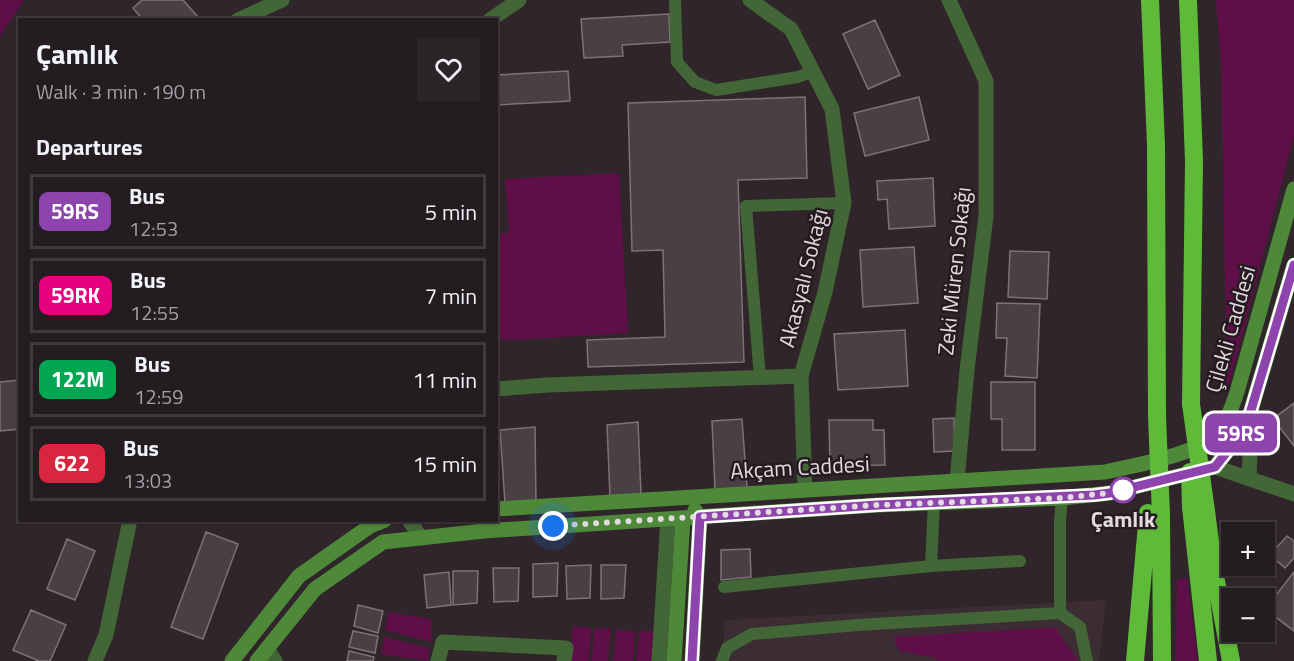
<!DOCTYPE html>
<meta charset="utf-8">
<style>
:root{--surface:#231c20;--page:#2b2529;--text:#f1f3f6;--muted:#a3a1a5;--line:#403a3e}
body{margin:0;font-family:"Titillium Web",sans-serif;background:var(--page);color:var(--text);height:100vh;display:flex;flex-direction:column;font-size:22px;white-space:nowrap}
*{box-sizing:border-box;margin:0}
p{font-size:20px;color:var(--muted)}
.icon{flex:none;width:33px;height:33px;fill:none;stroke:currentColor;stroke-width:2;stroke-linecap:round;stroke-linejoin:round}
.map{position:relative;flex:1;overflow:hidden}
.panel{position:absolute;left:18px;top:18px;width:480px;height:504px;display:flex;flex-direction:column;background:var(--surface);border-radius:0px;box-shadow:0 2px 4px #0004,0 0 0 2px var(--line)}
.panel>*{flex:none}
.badge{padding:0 12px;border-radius:9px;font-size:21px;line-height:39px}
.tools{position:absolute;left:1221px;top:522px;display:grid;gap:12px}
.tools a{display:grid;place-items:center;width:54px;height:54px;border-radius:0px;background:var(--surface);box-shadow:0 2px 4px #0004,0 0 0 2px var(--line);font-size:30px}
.you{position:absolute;width:30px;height:30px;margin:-15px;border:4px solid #fff;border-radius:50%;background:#1a73e8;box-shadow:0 0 0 9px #1a73e833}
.map>.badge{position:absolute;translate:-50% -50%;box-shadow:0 0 0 3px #fff}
h2{padding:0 18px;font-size:22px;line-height:54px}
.round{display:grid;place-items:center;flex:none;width:63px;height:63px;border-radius:0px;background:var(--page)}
.head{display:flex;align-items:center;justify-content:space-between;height:102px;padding:0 18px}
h1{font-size:28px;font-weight:700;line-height:45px}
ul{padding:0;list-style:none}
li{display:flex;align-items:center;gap:18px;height:75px;margin:0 12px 9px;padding:0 6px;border:3px solid var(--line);border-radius:0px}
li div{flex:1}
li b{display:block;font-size:22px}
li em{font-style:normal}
li .badge{min-width:66px;font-weight:700;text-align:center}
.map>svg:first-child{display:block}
.built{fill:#3c2d35}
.green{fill:#5f0f47}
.building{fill:#4a3f45;stroke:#7e7278;stroke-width:1.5}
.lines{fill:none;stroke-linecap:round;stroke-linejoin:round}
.lane{stroke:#426636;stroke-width:12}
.street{stroke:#426636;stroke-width:15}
.secondary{stroke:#4e8839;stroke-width:15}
.highway{stroke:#5eba38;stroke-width:18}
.highway-bridge{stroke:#5eba38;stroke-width:18}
.line-casing{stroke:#fff;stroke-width:14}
.line{stroke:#8e44ad;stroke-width:9}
.walk{stroke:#e1dade;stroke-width:6;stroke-dasharray:0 10.8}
.stop-dot{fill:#fff;stroke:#8e44ad;stroke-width:3}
.labels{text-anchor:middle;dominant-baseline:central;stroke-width:5;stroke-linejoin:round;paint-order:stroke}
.street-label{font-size:22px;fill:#e1dade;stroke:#251b21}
.stop-label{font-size:22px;font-weight:bold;fill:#e1dade;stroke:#251b21}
</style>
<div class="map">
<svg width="1294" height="661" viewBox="0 0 1294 661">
<rect width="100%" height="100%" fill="#2f252a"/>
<path class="built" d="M1106 600 1099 661H722L725 620Z"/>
<path class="green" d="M0 0H24L0 36Z
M1216 0H1294V136L1227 392 1221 64Z
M619 173 628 333 497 341V234L509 233 505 179Z
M1187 578 1198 661H1176L1177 579Z
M388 612 431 619V642L385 630Z
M573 626 591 628 589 661H570Z
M1055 627 1078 661H938L936 658 899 651 893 637Z
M594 628 611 629 608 661H592Z
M616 630 635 631 633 661H613Z
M639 631H658L656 661H636Z
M384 637 429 648 428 661 381 654Z"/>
<path class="building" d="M142 0H183L198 17 196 20H143L133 8Z
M669 14 670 42 622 45 623 56 584 58 581 19Z
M875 20 900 75 868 89 843 34Z
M568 71 570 101 496 105V75Z
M805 97 807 178 738 180 744 362 588 367 587 340 665 337 663 250 632 251 628 103Z
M919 97 929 140 865 156 854 113Z
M933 178 935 226 889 229 887 199 878 200 877 181Z
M914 247 918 303 863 307 860 250Z
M1010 251 1049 252 1047 299 1008 297Z
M997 303 1040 304 1037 378 1005 376 1007 338H996Z
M905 330 908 386 838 390 834 334Z
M20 380V429L0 431V382Z
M991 382H1035V450H1002V419H991Z
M1294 403V446L1273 419Z
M954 418 955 451 934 452 933 419Z
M742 419 747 488 715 490 712 421Z
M829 420H873V430H884L885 465 830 466Z
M638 422 641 494 610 497 607 425Z
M535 427 536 502 505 503 500 430Z
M206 532 238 544 203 639 171 627Z
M1287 536 1294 541V558L1285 568 1270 555Z
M67 539 95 551 75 600 47 589Z
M750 549 751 577 721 580V550Z
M558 563 557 596 533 597V564Z
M591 565 590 598 567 599 566 566Z
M601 565H626L624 598 601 599Z
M493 568H519L518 601 494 602Z
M453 571H478L477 603 453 605Z
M449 572 451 605 427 608 424 575Z
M1294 572V631L1265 609Z
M358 605 383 611 378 633 354 626Z
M31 610 66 625 50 661H39L13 650Z
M353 631 378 636 375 653 349 647Z
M349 651 374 657 373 661H347Z"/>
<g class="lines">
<path class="lane" d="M675 0 677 62 695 82 716 90 798 77 813 71
M760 377 746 206 844 203
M931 566 934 503
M724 587 931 566 1020 561
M1060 613V522L1062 498
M722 661 727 648 752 634 858 625 1060 613 1080 627 1087 661"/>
<path class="street" d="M750 0 791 29 832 109 844 203 825 292 801 376 805 489
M949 0 986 81V216L967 370 957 481
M238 20 282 0
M490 20 519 0
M496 389 548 385 801 376
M1215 467 1294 494
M1249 479 1251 429 1249 417
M409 520 421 538
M267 649 275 661
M95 661 106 635 130 520
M438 661 443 642 566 648 564 661
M659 661 668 519"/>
<path class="secondary" d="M496 509 1105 472C1131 466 1200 454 1216 434 1227 422 1232 407 1237 392L1294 189
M232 661 299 576 370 526 385 520
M257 661 315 589 383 542 484 531 878 505 1062 498 1110 493 1215 467 1241 434 1249 417 1294 265
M674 661 683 518
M692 661 700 517 695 510"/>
<path class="highway" d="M1150 0 1156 145 1157 416
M1188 0 1194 161 1191 404
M1191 507 1208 661
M1206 511 1213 565 1231 661
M1161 515 1162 661
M1135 661 1148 513"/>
<path class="highway-bridge" d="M1191 404 1206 511
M1157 416 1161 515
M1190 472 1191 507"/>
</g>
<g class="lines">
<g class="line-casing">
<path id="line" d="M692 661 700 517 878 505 1094 495 1110 493 1215 467 1241 434 1249 417 1294 265"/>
</g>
<use href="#line" class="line"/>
<path class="walk" d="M553 526 878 505 1062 498 1110 493 1131 488 1123 490"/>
</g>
<circle class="stop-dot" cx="1123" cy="490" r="12"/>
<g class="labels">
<g class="street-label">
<text transform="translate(954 271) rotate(-84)">Zeki Müren Sokağı</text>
<text transform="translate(803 278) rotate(-76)">Akasyalı Sokağı</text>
<text transform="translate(1230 329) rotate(-74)">Çilekli Caddesi</text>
<text transform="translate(800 467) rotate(-3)">Akçam Caddesi</text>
</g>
<g class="stop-label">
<text x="1123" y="519">Çamlık</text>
</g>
</g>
</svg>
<div class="tools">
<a>+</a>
<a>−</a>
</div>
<div class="you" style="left:553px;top:526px"></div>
<b class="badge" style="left:1241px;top:433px;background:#8e44ad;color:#fff">59RS</b>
<section class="panel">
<div class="head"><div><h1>Çamlık</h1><p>Walk · 3 min · 190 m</p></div><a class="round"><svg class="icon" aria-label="heart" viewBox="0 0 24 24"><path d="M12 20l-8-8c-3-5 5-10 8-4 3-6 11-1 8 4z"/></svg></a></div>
<h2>Departures</h2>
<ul>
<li><span class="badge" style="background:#8e44ad;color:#fff">59RS</span><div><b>Bus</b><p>12:53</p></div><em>5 min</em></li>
<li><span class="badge" style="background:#e6007e;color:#fff">59RK</span><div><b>Bus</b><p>12:55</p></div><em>7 min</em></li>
<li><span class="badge" style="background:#00a651;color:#fff">122M</span><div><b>Bus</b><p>12:59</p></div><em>11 min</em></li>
<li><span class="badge" style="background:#d7263d;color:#fff">622</span><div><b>Bus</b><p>13:03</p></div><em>15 min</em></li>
</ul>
</section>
</div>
